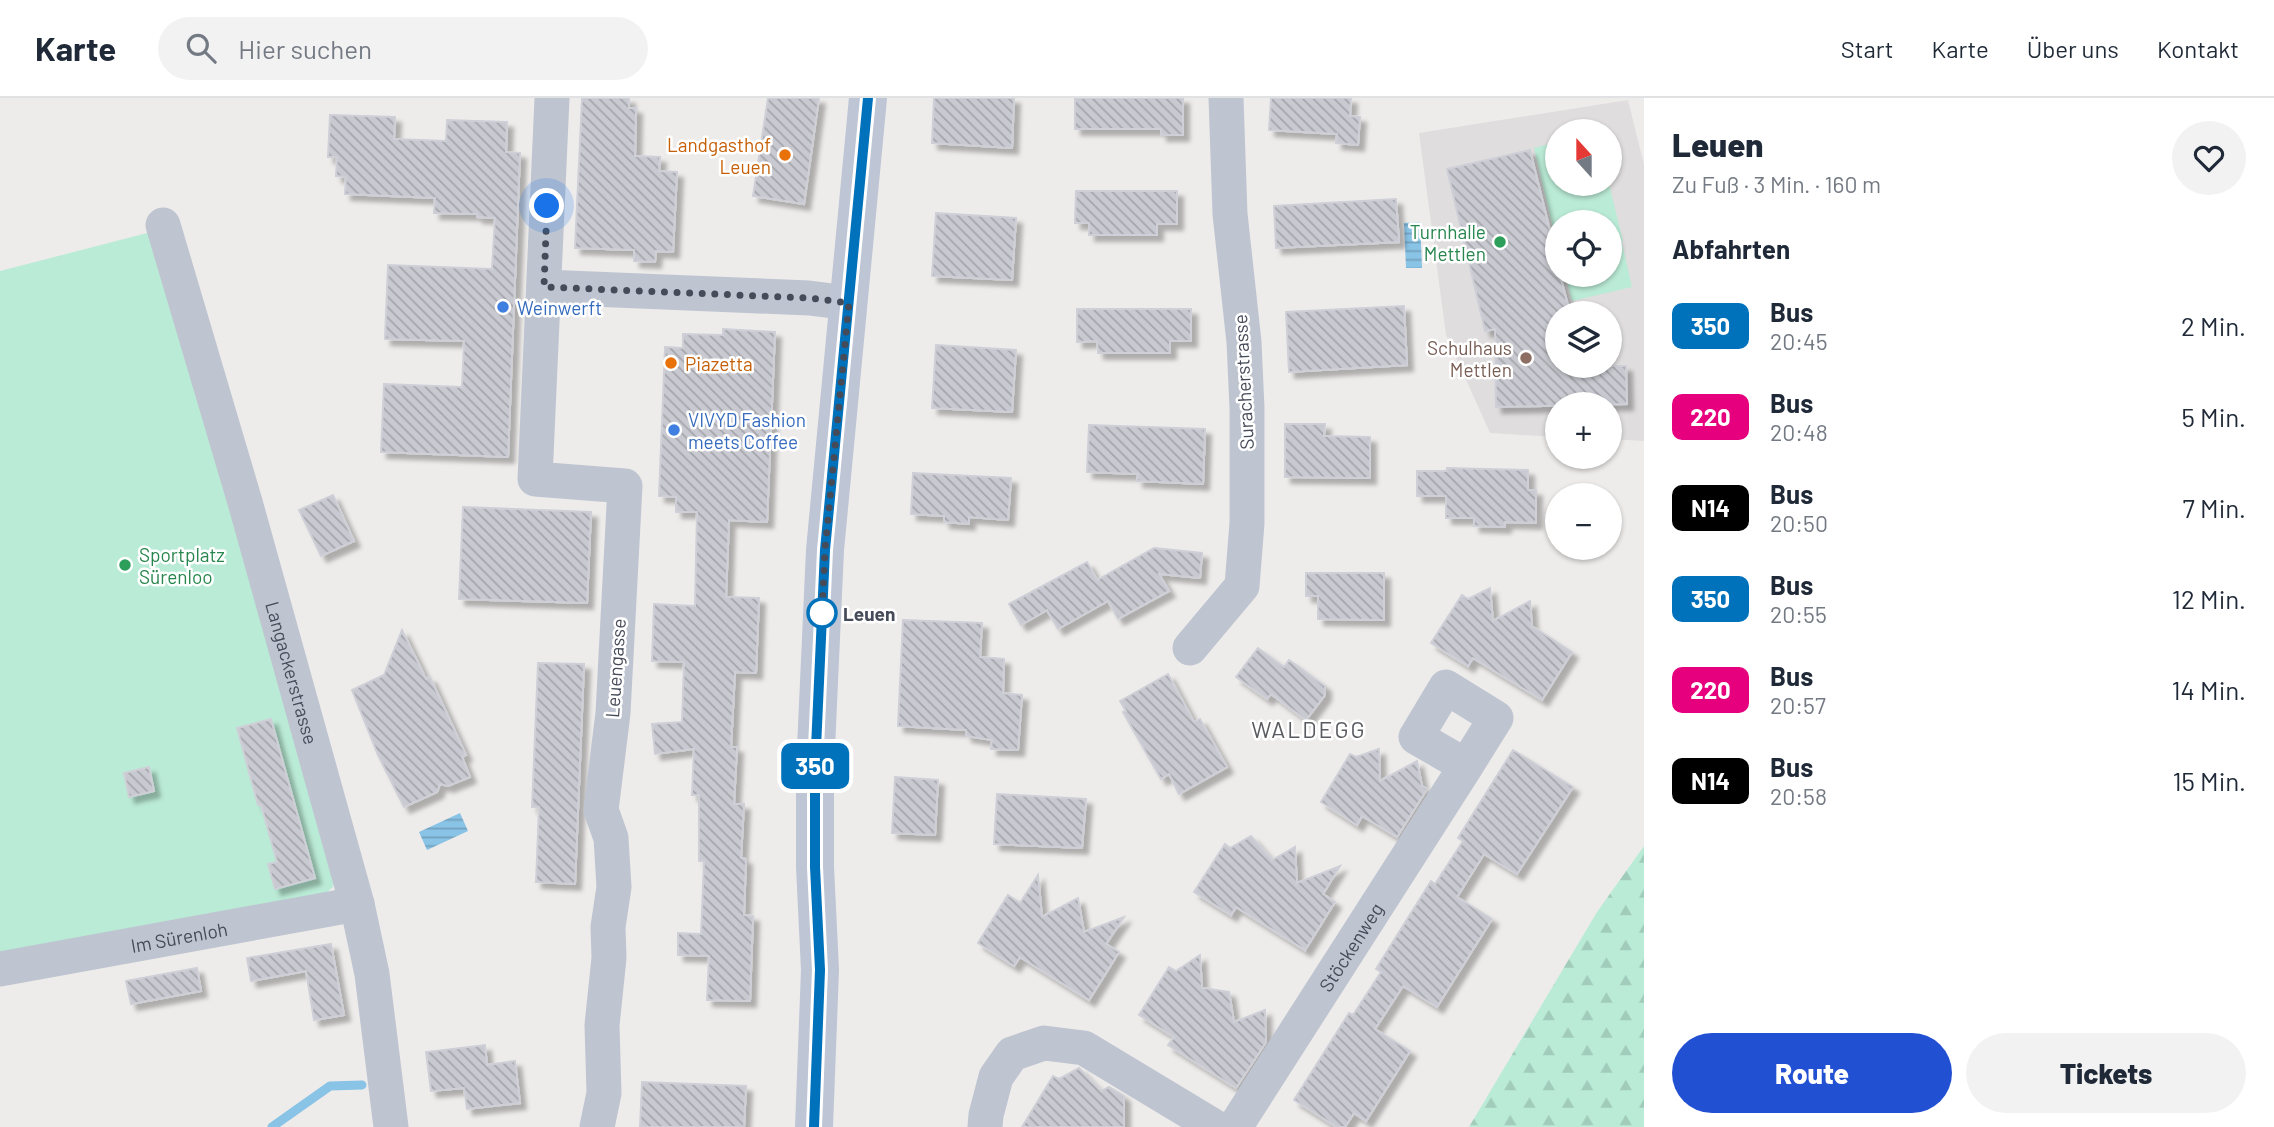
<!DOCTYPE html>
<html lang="de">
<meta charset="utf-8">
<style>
:root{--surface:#fff;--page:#f2f2f3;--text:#1f2937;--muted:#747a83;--line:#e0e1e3;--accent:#2250d2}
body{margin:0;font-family:Barlow,sans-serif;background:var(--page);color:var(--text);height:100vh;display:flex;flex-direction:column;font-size:26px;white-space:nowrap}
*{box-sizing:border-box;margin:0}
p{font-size:23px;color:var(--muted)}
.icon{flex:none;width:38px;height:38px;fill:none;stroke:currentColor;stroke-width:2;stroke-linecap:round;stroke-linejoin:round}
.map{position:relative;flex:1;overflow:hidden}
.side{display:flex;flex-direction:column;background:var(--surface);width:630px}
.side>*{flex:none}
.badge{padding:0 14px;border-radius:10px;font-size:24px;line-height:46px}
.needle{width:46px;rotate:339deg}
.tools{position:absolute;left:1545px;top:21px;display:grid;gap:14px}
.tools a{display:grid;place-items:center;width:77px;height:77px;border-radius:50%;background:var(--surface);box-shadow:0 2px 5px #0004;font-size:35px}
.you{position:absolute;width:35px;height:35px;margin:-18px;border:5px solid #fff;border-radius:50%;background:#1a73e8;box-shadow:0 0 0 10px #1a73e833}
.map>.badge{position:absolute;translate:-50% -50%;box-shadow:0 0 0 4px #fff}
h2{padding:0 28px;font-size:26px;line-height:63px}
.round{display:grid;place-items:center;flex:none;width:74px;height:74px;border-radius:37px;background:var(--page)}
.overview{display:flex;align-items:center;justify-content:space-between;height:119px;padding:0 28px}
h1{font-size:33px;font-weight:800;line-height:52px}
.action{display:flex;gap:14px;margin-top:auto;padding:14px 28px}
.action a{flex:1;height:80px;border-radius:42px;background:var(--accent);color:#fff;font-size:28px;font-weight:800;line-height:80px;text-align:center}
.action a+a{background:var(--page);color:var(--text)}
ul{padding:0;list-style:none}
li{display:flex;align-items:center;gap:21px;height:91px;padding:0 28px}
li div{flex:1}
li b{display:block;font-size:26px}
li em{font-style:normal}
li .badge{min-width:77px;font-weight:700;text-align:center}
header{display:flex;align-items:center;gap:42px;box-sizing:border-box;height:98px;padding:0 35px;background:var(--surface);border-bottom:2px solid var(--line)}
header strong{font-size:33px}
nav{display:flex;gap:38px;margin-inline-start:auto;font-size:24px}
.search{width:490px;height:63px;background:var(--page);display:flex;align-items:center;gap:18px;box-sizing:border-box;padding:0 24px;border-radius:38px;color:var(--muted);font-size:26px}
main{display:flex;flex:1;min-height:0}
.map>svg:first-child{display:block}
.education{fill:#dfdddd;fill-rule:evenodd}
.green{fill:#baebd6}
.forest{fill:url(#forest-firs)}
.water{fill:url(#water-rules)}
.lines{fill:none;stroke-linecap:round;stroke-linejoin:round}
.stream{stroke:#89c3e6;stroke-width:9}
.building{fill:url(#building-back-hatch);stroke:#cfd0d7;stroke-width:2;filter:url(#shadow)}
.minor{stroke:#bfc5d0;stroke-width:35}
.secondary{stroke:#bec5d4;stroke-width:38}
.line-casing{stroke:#fff;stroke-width:16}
.line{stroke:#0072bc;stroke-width:10}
.walk{stroke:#454b58;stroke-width:7;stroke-dasharray:0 12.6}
.food-dot{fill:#e8710a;stroke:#fff;stroke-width:2.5}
.leisure-dot{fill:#2e9e5b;stroke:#fff;stroke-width:2.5}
.shop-dot{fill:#3f7fe0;stroke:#fff;stroke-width:2.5}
.education-dot{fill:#8d6e63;stroke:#fff;stroke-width:2.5}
.stop-dot{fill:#fff;stroke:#0072bc;stroke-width:3.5}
.labels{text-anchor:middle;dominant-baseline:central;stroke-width:5;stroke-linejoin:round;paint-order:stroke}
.food-label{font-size:19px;fill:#c56008;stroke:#fff;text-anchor:end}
.leisure-label{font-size:19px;fill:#27864d;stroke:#fff;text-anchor:end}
.shop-label{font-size:19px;fill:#366cbe;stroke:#fff;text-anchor:start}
.education-label{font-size:19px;fill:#785e54;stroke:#fff;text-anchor:end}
.street-label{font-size:19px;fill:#454b58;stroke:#fff}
.stop-label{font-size:19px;font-weight:bold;fill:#454b58;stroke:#fff;text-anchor:start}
.quarter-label{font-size:23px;letter-spacing:2px;fill:#595b60;stroke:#fff}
</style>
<header>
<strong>Karte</strong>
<div class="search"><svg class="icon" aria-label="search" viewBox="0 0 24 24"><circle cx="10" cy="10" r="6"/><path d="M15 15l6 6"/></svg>Hier suchen</div>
<nav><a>Start</a><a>Karte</a><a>Über uns</a><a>Kontakt</a></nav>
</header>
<main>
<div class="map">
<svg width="1644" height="1029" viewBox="0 0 1644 1029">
<defs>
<pattern id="forest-firs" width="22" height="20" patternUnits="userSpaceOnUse" patternTransform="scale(1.75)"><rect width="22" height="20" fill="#baebd6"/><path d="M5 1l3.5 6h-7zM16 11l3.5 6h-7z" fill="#a1cbba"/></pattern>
<pattern id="water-rules" width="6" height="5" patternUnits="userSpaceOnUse" patternTransform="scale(1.75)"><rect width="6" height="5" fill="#89c3e6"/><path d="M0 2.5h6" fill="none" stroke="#72a0bd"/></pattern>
<pattern id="building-back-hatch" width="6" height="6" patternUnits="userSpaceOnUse" patternTransform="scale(1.75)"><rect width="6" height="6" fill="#c9c9d1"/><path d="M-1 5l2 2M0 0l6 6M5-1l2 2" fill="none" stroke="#a5a5ac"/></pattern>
<filter id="shadow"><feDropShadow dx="6" dy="6" stdDeviation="2" flood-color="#0004"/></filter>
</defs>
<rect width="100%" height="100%" fill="#eeeceb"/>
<path class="education" d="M1628 2 1644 67V343L1610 341V306H1558L1557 339 1490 335 1446 237 1419 35ZM1558 33H1610V86H1558ZM1558 124H1610V177H1558ZM1558 215H1610V268H1558Z"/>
<path class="green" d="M1557 44 1558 86H1609L1623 143 1610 146V124H1558L1557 147 1534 50Z
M155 133 336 774 333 789 322 799 0 864V173Z
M1622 145 1632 189 1572 203 1565 177H1610V148Z"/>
<path class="forest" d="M1644 748V1029H1469L1597 814Z"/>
<path class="water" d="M1420 124 1422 170H1406L1404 125Z
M460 715 468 733 427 752 419 734Z"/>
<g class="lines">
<path class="stream" d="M272 1029 330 988 362 987"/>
</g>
<path class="building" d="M582 0H629V10H636L635 58 660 59 659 73 677 74 673 154 656 153 655 164 634 163V152L575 150Z
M768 0H819L804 106 753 98Z
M934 0H1014L1012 50 932 45Z
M1075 0H1183V37H1161V31H1075Z
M1271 0H1351L1350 18 1360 19 1358 47 1336 45 1337 36 1269 32Z
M330 17 395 19 394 41 446 43 447 22 507 24 506 54 520 55 508 359 381 354 384 286 462 289 463 267 464 243 385 241 388 167 492 171 495 120 477 119V116L434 115 435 100 345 96 346 79 336 78 337 59H328Z
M1530 52 1558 165V177H1560L1570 215H1558V268H1626L1627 306 1496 309 1495 231 1485 233 1447 71Z
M1076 93H1177V126H1157V137H1089V125H1075Z
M1396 101 1399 144 1276 150 1274 108Z
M936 115 1016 120 1012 182 932 178Z
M1404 208 1407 267 1289 274 1286 214Z
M1077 211H1191V243H1170V255H1098L1097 243 1077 244Z
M723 231 775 234 767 424 729 422 726 499 759 500 756 575 735 574 731 649H737L734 706H744L741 760 746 761 744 817 753 818 750 903 707 902 709 858 678 857V835L701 836 704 763H699V697H692L694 651 655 656 652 626 682 624 684 564 652 563 654 506 695 508 697 414H676V399L659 398 665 249 683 250V236L723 237Z
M936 247 1016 252 1012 314 932 310Z
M1285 326H1325L1324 338 1370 339V380L1285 379Z
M1089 327 1205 331 1203 386 1137 383 1138 376 1087 374Z
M1447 370 1528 372V392H1536V425L1505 424V429L1474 428V420H1446V398H1417V373H1447Z
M913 375 1011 380 1008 422 969 419V426L944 424V418L911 416Z
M333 397 354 443 321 458 299 412Z
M463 409 591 414 587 505 459 501Z
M1154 450 1202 455 1200 480 1159 476 1169 493 1118 521 1108 503 1058 531 1047 512 1021 527 1009 506 1087 464 1097 482Z
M1306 475H1384V522L1318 521V498H1306Z
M1490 490 1493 523 1530 503 1532 528 1572 554 1542 602 1473 560 1468 568 1431 545 1462 497 1468 501Z
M903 522 982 525 980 559 1004 561 1003 595 1022 597 1018 652 991 651 992 642 966 638V632L898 628Z
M402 532 426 581 430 579 466 657 462 659 470 679 448 688 440 686 437 694 404 709 378 657 352 592 384 577Z
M1258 550 1284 569 1289 562 1325 588V597L1306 622 1271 596 1267 601 1236 579Z
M538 565 584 566 575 786 536 784 539 709H532Z
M1168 576 1194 624 1200 621 1227 669 1179 696 1169 676 1161 681 1123 614 1126 613 1120 603Z
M271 621 315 780 275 791 268 766 277 764 261 707H258L237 630Z
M1379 651 1380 683 1417 663 1422 688 1427 691 1397 739 1362 718 1357 727 1321 704 1350 656 1356 659Z
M1513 652 1573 689 1517 776 1484 756 1457 799 1492 821 1437 909 1403 888 1375 931 1410 953 1366 1023 1354 1015 1345 1029H1337L1294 1002 1349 915 1353 917 1381 874 1376 871 1431 783 1435 786 1463 743 1458 740Z
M149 669 154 693 129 699 124 675Z
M895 679 938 682 935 737 892 735Z
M997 696 1086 701 1082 750 994 746Z
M1251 738 1272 762 1295 749 1297 785 1340 768 1323 796 1335 804 1305 852 1236 809 1231 817 1194 794 1225 746 1230 750Z
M1038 777 1042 819 1078 800 1084 834 1124 819 1106 846 1119 854 1089 902 1020 859 1014 868 978 845 1008 797 1020 805Z
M331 846 344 917 314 922 306 873 251 883 247 860Z
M1200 857 1202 890 1229 894 1234 924 1265 912 1266 944 1236 990 1168 947 1174 939 1139 917 1169 869 1176 873Z
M197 870 201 893 131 906 126 883Z
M485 947 487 967 515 963 520 1005 467 1011 464 990 431 993 426 954Z
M1079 970 1101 993 1109 989 1124 998V1029H1022L1053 978 1059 981Z
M642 984 746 988 744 1029H640Z"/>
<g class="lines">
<g class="minor">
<path d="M552 0 535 381 625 388 613 615 601 712 611 740 614 789 608 829 609 860 602 927 604 995 597 1029"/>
<path id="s1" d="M163 127 245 404 357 806 372 876 391 1029"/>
<path d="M544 189 809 200 849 205"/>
<path d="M1190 550 1242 488 1247 425V310L1244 244 1230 116 1226 0"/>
<path id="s2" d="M0 871 357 806"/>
<path d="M985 1029 986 1017 996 979 1012 956 1044 945 1084 950 1215 1029"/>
<path id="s3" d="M1235 1029 1466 668 1496 620 1446 589 1416 639 1466 668"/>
</g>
<path class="secondary" d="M814 1029 820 872 815 769V672L825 452 868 0"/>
</g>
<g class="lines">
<g class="line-casing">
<path id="line" d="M814 1029 820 872 815 769V672L825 452 868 0"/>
</g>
<use href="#line" class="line"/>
<path class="walk" d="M547 108 544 189 809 200 849 205 825 452 822 515"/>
</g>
<g class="food-dot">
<circle cx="785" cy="57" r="7"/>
<circle cx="671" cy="265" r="7"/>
</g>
<g class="leisure-dot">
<circle cx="1500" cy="144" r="7"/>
<circle cx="125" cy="467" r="7"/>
</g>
<g class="shop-dot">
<circle cx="503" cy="209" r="7"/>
<circle cx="674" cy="332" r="7"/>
</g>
<circle class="education-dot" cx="1526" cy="260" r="7"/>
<circle class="stop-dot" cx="822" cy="515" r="14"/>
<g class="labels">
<g class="food-label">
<text x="771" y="46">Landgasthof<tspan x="771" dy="22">Leuen</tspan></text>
<text x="685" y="265" text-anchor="start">Piazetta</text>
</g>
<g class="leisure-label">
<text x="1486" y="133">Turnhalle<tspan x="1486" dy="22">Mettlen</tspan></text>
<text x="139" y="456" text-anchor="start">Sportplatz<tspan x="139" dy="22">Sürenloo</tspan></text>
</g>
<g class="shop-label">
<text x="517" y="209">Weinwerft</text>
<text x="688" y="321">VIVYD Fashion<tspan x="688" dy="22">meets Coffee</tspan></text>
</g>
<g class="education-label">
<text x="1512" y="249">Schulhaus<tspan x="1512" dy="22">Mettlen</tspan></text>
</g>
<g class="street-label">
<text transform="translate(1243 284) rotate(-93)">Suracherstrasse</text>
<text transform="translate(615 570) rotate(-86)">Leuengasse</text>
<text stroke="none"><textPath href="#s1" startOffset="466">Langackerstrasse</textPath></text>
<text stroke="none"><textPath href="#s2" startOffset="182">Im Sürenloh</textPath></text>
<text stroke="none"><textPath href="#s3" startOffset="214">Stöckenweg</textPath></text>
</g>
<g class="stop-label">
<text x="843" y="515">Leuen</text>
</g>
<g class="quarter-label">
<text x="1309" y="631">WALDEGG</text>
</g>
</g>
</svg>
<div class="tools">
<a><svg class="needle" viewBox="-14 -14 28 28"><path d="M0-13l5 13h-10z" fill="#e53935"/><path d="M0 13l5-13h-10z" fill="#747a83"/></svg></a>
<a><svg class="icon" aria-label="locate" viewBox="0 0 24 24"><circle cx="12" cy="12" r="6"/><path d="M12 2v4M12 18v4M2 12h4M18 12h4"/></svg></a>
<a><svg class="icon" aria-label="layers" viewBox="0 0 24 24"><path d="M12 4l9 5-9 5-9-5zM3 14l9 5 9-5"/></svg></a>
<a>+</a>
<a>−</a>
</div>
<div class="you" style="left:547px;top:108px"></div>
<b class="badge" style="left:815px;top:668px;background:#0072bc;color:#fff">350</b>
</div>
<section class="side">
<div class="overview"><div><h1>Leuen</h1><p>Zu Fuß · 3 Min. · 160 m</p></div><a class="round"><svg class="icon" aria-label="heart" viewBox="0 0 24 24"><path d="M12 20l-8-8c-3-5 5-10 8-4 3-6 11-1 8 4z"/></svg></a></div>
<h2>Abfahrten</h2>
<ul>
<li><span class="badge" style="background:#0072bc;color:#fff">350</span><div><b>Bus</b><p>20:45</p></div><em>2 Min.</em></li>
<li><span class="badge" style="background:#e6007e;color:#fff">220</span><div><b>Bus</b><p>20:48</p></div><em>5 Min.</em></li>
<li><span class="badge" style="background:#000;color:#fff">N14</span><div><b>Bus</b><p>20:50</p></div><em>7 Min.</em></li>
<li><span class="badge" style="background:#0072bc;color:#fff">350</span><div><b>Bus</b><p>20:55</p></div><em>12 Min.</em></li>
<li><span class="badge" style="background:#e6007e;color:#fff">220</span><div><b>Bus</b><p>20:57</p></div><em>14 Min.</em></li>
<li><span class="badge" style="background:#000;color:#fff">N14</span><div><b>Bus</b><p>20:58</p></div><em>15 Min.</em></li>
</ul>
<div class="action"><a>Route</a><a>Tickets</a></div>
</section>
</main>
